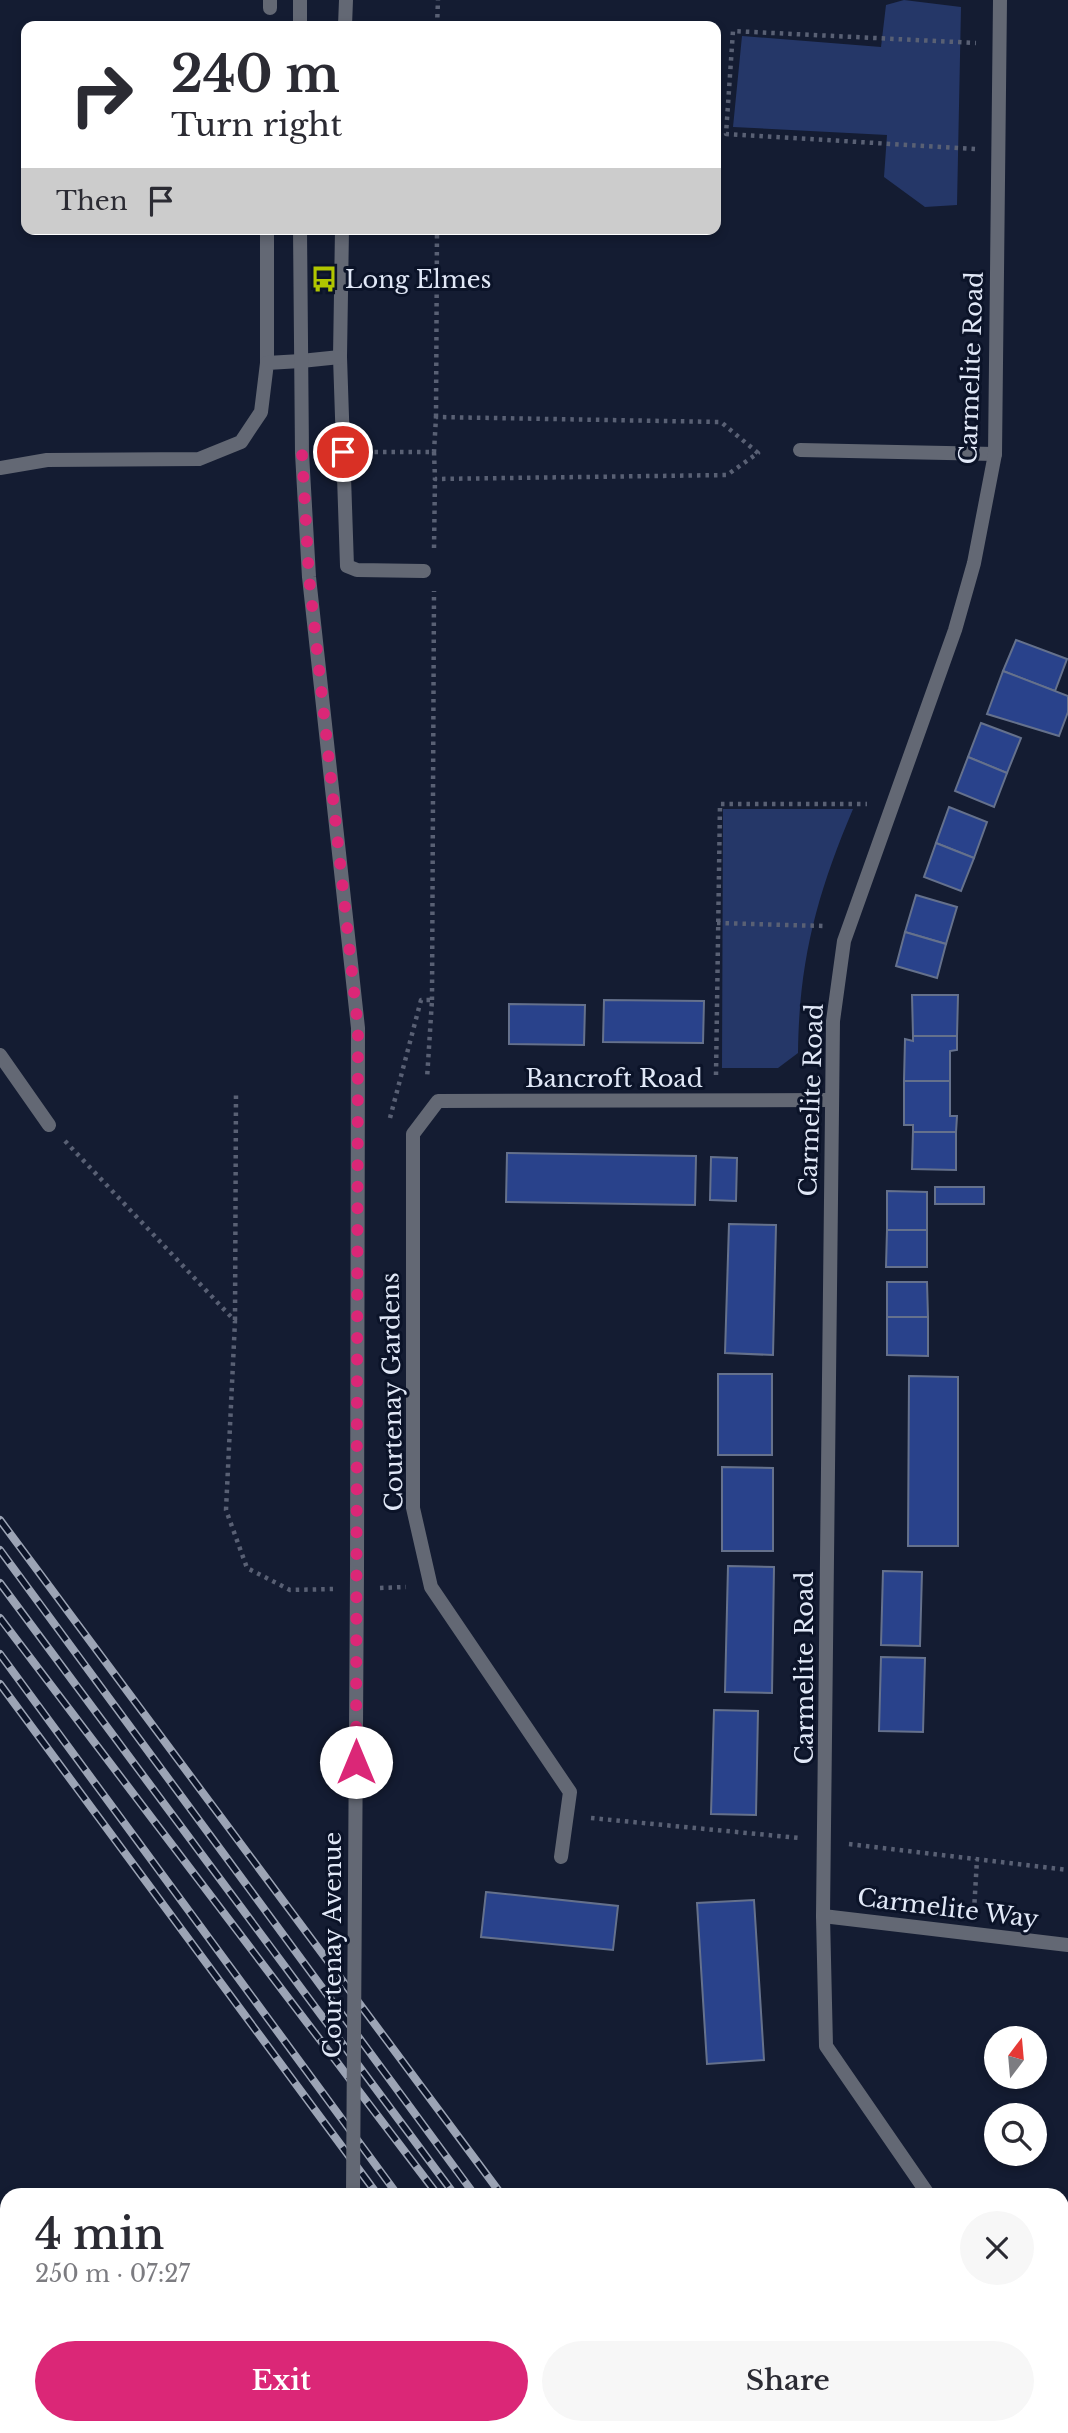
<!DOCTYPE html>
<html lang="en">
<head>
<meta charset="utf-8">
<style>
  :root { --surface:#fff; --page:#f7f7f7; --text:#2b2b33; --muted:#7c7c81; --accent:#db2777 }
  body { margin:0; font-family:"Libre Baskerville",serif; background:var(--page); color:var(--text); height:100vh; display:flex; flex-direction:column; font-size:26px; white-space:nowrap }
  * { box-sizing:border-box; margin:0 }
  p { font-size:23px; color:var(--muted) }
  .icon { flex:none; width:38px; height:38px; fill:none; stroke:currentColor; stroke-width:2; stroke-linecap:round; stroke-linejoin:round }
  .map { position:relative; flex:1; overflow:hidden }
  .sheet { position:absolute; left:0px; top:2188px; width:1069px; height:247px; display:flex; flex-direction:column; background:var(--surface); border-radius:21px 21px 0 0; box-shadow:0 4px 10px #0003 }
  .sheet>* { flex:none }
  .guide { position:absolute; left:21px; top:21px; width:700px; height:214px; border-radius:14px; box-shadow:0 4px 10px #0003; background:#fff; color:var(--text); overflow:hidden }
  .needle { width:46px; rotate:16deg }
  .tools { position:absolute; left:984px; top:2026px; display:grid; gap:14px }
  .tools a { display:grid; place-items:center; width:63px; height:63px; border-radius:50%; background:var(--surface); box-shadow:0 4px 10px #0003; font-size:35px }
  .pin { position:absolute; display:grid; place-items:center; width:60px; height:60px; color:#fff; margin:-30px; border:4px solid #fff; border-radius:50%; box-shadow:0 2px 7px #0007 }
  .me { position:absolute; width:77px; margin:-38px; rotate:0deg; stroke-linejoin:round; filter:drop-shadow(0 0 5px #0008) }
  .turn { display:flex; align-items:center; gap:24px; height:147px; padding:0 35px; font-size:32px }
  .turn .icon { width:91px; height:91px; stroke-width:2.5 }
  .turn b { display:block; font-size:49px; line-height:60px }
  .then { display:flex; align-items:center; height:66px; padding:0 35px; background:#0003; gap:14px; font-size:26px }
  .round { display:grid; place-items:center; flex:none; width:74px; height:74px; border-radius:37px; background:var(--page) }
  .overview { display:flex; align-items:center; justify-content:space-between; height:119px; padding:0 35px }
  h1 { font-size:42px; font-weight:600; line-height:52px }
  .action { display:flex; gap:14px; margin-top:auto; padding:14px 35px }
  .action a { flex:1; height:80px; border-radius:42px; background:var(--accent); color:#fff; font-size:28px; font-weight:600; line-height:80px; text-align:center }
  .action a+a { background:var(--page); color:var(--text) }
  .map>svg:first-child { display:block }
  .green { fill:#253768 }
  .building { fill:#29428b; stroke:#65718c; stroke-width:2 }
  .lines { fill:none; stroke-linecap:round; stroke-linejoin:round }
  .path { stroke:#596074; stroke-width:4.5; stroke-dasharray:3.5 5; stroke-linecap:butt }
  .service { stroke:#636874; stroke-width:14 }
  .minor { stroke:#636874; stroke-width:14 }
  .tertiary { stroke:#636874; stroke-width:14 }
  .rail-casing { stroke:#9ca4b5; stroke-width:8 }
  .rail { stroke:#0b1328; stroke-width:5; stroke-dasharray:16; stroke-linecap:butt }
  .tertiary-bridge { stroke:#636874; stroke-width:14 }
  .route { stroke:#db2777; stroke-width:12; stroke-dasharray:0 21.6 }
  .labels { text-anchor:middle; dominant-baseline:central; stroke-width:6; stroke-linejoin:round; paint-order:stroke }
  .poi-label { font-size:24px; fill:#e1e8f7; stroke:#0b1328; text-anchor:start }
  .street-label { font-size:24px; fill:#e1e8f7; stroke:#0b1328 }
</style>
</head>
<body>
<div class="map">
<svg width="1068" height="2433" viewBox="0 0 1068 2433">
  <rect width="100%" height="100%" fill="#141c32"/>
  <g class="green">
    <path d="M904,0L961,7L957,205L925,207L884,177L887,135L733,127L742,36L881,47L886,5Z"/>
    <path d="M723,809H853C817,894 799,960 798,1053L778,1068H722Z"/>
  </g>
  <g class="building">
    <path d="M1016,640L1067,659L1055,691L1003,671Z"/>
    <path d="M1003,671L1068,696V712L1059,736L987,714Z"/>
    <path d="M981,723L1021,738L1007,773L968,757Z"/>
    <path d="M968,757L1007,773L994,807L955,791Z"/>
    <path d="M949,807L987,822L974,858L936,843Z"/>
    <path d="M936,843L974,858L961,891L924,877Z"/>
    <path d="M916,895L957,907L946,944L905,932Z"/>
    <path d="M905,932L946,944L937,978L896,966Z"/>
    <path d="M912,995H958L957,1036H913Z"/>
    <path d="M604,1000L704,1001L703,1043L603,1042Z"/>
    <path d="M509,1004L585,1005L584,1045L509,1044Z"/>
    <path d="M913,1036H957V1050L950,1051V1081H904L905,1039L913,1041Z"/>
    <path d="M904,1081H950V1116H957L956,1132H913V1125H904Z"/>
    <path d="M913,1132H956V1170L912,1169Z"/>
    <path d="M507,1153L696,1156L695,1205L506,1202Z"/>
    <path d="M711,1157L737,1158L736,1201L710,1200Z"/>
    <rect x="935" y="1187" width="49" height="17"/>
    <path d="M887,1191L927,1192V1230H887Z"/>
    <path d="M729,1224L776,1225L773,1355L725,1353Z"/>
    <path d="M887,1230H927V1267H886Z"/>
    <path d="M887,1282H927L928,1317H887Z"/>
    <path d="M887,1317H928V1356L887,1355Z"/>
    <rect x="718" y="1374" width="54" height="81"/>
    <path d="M909,1376L958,1377V1546H908Z"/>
    <path d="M722,1467L773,1468V1551H722Z"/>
    <path d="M728,1566L774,1567L772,1693L725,1692Z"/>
    <path d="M883,1571L922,1572L920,1646L881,1645Z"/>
    <path d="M881,1657L925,1658L923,1732L879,1731Z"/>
    <path d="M714,1710L758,1711L756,1815L711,1814Z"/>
    <path d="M486,1892L618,1906L613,1950L481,1937Z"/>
    <path d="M754,1900L764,2060L707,2064L697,1903Z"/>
  </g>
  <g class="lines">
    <g class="path">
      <path d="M437,26L438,0"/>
      <path d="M975,149L726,134L733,31L976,43"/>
      <path d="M436,417L437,229"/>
      <path d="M366,452H434L435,479L727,475L758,453L721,422L436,417L434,452"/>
      <path d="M434,548L435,479"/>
      <path d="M717,923L824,926"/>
      <path d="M432,1000L434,591"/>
      <path d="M716,1075L720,804H867"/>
      <path d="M390,1118L421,1000H432L427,1079"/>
      <path d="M65,1141L235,1321L226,1510L247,1568L290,1590L333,1589"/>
      <path d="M235,1320L236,1091"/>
      <path d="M380,1588L406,1587"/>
      <path d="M591,1818L799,1838"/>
      <path d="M849,1844L1068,1870"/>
      <path d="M974,1911L977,1859"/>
      <path d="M699,2433L707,2427"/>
    </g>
    <g class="service">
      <path d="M270,0V8"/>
      <path d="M345,26L346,0"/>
      <path d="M342,229L340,357L347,566L357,570L424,571"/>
      <path d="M301,361L340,357"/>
      <path d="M800,450L995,454"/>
      <path d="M823,1916L1068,1945"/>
    </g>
    <g class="minor">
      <path d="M267,229V363"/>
      <path d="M0,468L47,460L199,459L241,442L261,412L267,363L301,361"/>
      <path d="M0,1055L49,1125"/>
      <path d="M561,1857L570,1792L431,1587L413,1508V1134L438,1101L831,1100"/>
      <path d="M928,2194L826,2046L823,1916L833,1021L844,941L955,630L974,563L995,454L1000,0"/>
      <path d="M0,2355L7,2364"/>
      <path d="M1062,2382L1068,2390"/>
      <path d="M56,2427L61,2433"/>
    </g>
    <g class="tertiary">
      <path d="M300,26V0"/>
      <path d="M300,229L302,453L309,577L358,1028L357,1573"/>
      <path d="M355,2427V2433"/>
    </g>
    <g class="rail-casing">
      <g id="rail">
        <path d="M0,1520L501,2194"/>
        <path d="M0,1550L474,2194"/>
        <path d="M0,1583L454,2194"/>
        <path d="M0,1618L437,2194"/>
        <path d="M0,1654L397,2194"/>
        <path d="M0,1684L377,2194"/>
        <path d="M549,2427L554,2433"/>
        <path d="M568,2427L572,2433"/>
        <path d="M609,2427L613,2433"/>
        <path d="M627,2427L631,2433"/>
        <path d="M649,2427L653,2433"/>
        <path d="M675,2427L679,2433"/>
      </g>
    </g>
    <use href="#rail" class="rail"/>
    <path class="tertiary-bridge" d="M353,2194L357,1573"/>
  </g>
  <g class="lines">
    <path class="route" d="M343,452L302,453L309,577L358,1028L356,1762"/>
  </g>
  <defs>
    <g id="bus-bare" transform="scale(2.1)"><path d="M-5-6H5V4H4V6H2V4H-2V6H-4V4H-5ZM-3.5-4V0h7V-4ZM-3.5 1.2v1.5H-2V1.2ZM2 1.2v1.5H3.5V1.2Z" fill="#b1c500" stroke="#0b1328" stroke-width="2.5" paint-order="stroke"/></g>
  </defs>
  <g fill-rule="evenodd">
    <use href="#bus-bare" x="324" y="279"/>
  </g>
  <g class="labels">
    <g class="poi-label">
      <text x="345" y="279">Long Elmes</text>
    </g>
    <g class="street-label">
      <text transform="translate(971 368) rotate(-88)">Carmelite Road</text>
      <text x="614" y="1078">Bancroft Road</text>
      <text transform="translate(811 1100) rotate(-88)">Carmelite Road</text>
      <text transform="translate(392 1392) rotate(-91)">Courtenay Gardens</text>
      <text transform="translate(804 1668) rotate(-90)">Carmelite Road</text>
      <text transform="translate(948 1908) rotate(7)">Carmelite Way</text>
      <text transform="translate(332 1945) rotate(-90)">Courtenay Avenue</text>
    </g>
  </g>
</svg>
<div class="tools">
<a><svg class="needle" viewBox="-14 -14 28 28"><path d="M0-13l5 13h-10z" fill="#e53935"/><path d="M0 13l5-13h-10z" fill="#7c7c81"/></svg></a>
<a><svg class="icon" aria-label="search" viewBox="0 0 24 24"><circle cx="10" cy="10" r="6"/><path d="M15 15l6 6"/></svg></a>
</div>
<div class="pin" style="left:343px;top:452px;background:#d93025"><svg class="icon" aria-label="arrive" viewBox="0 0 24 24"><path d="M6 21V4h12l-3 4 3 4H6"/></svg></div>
<svg class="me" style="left:356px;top:1762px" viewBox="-20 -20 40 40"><circle r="19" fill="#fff"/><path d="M0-13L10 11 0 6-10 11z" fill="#db2777"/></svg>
<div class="guide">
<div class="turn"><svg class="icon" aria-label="right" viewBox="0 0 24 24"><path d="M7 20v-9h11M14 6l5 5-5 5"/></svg><div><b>240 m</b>Turn right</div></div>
<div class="then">Then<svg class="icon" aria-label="arrive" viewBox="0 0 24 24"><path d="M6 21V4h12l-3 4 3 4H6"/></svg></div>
</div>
<section class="sheet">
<div class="overview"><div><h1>4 min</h1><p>250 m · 07:27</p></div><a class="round"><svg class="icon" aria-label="close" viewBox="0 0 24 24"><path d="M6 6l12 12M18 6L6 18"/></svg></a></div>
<div class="action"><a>Exit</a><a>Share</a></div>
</section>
</div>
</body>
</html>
